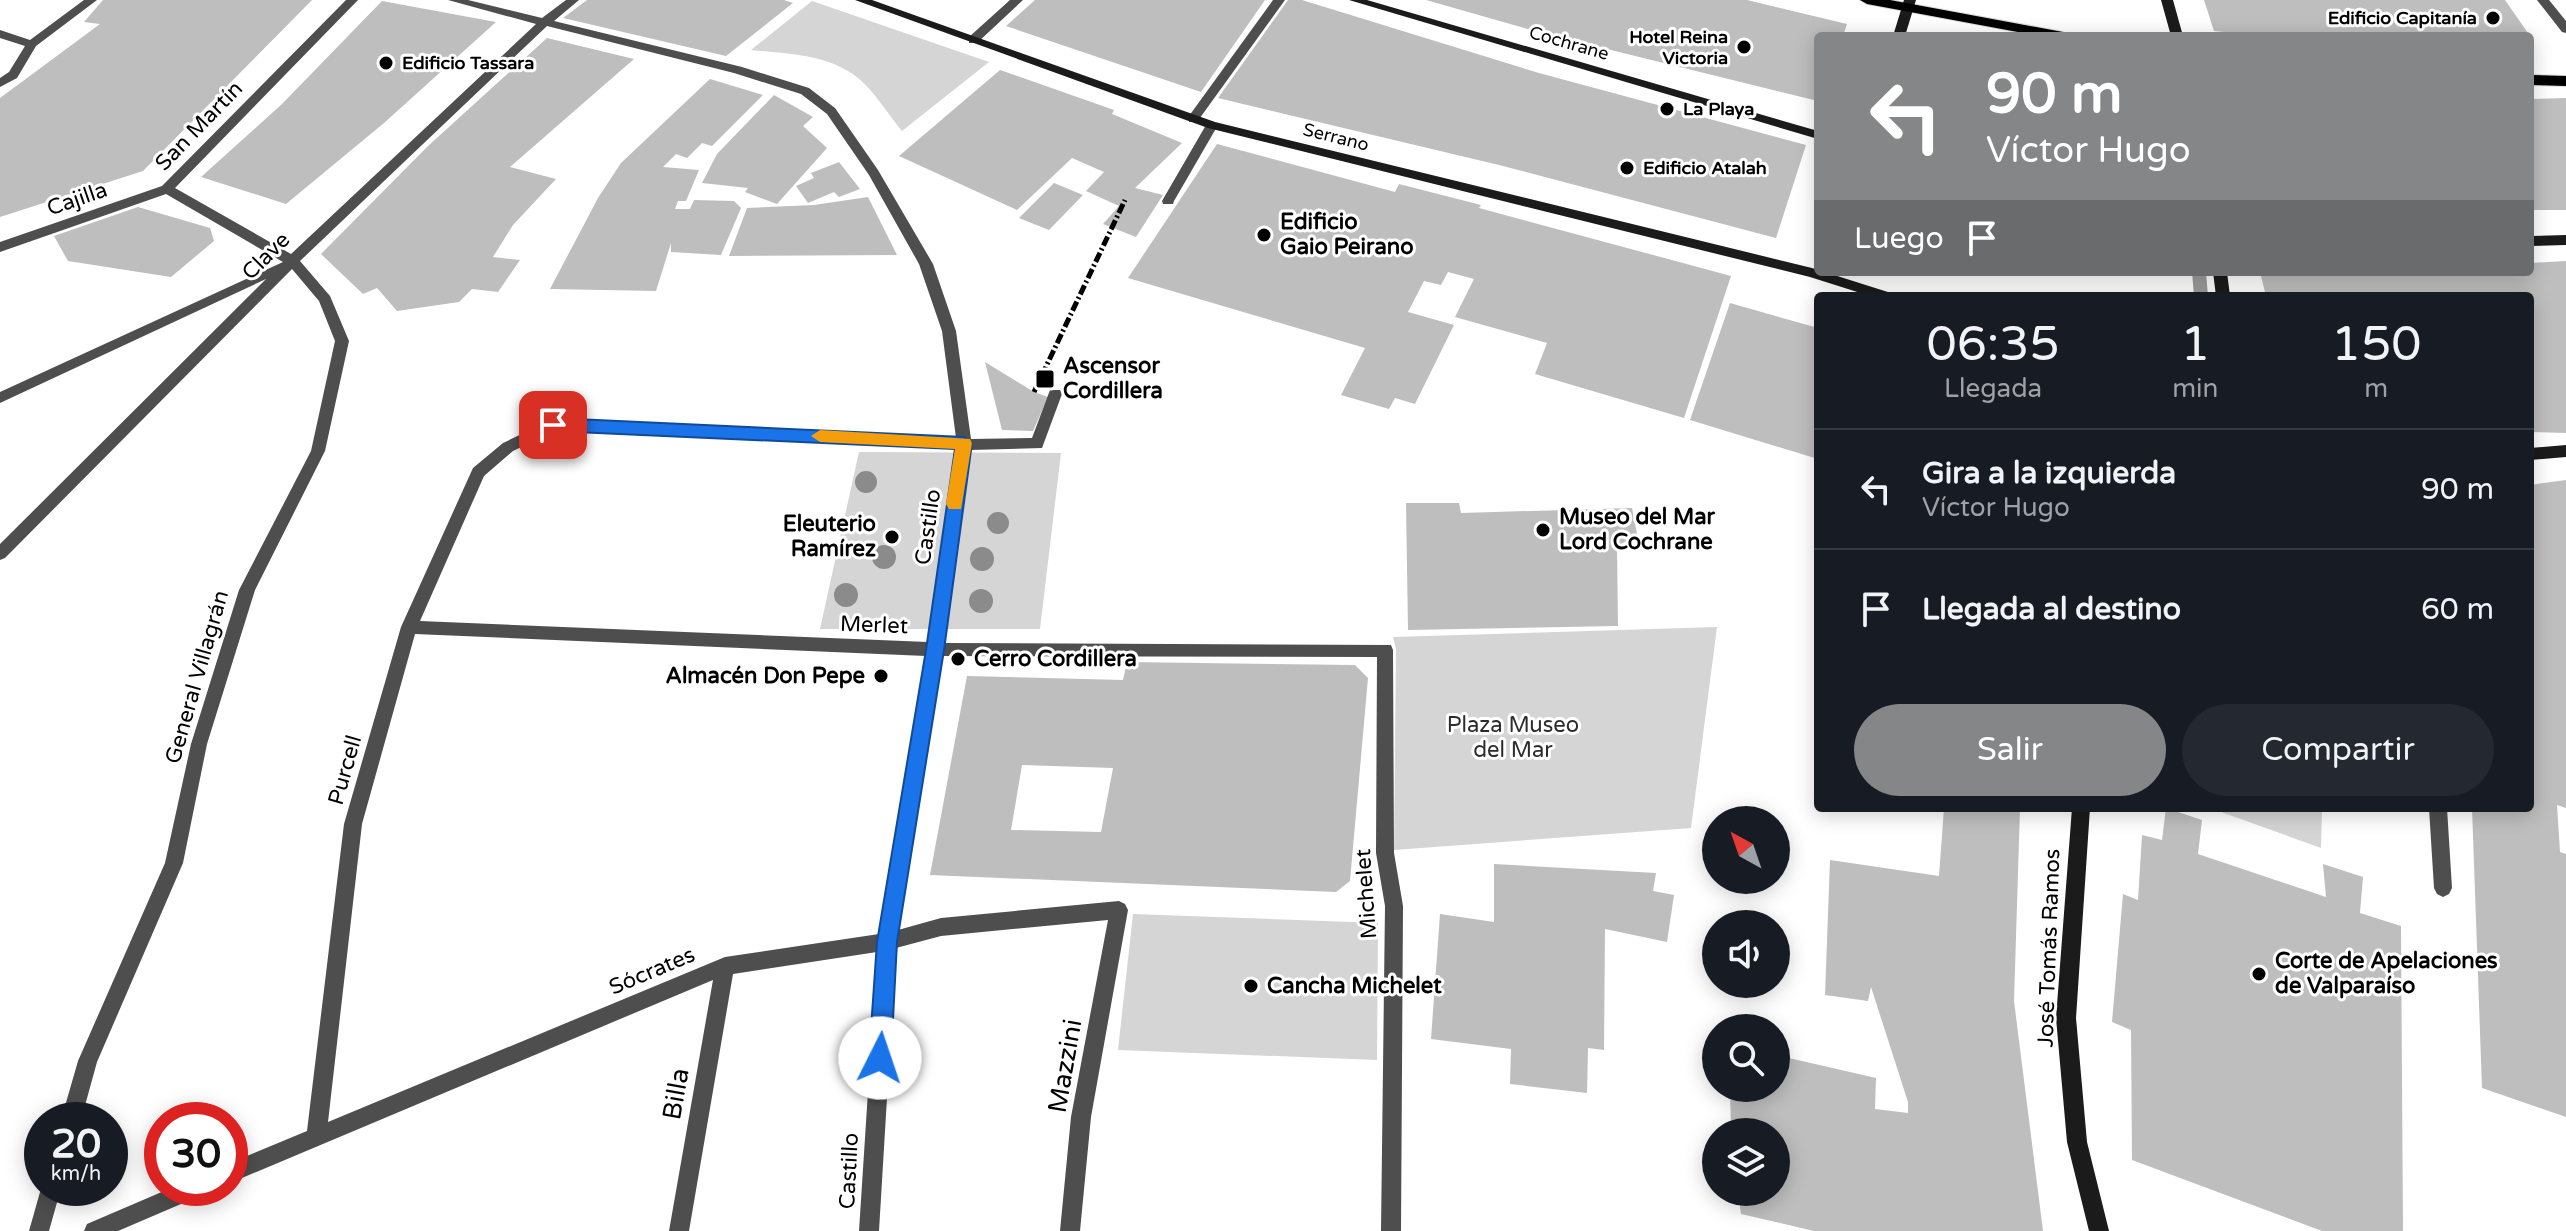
<!DOCTYPE html>
<html lang="es">
<head>
<meta charset="utf-8">
<style>
  :root { --surface:#171b24; --page:#242831; --text:#f1f3f6; --muted:#9ea1a6; --line:#363941; --accent:#858687 }
  body { margin:0; font-family:"Varela Round",sans-serif; background:var(--page); color:var(--text); height:100vh; display:flex; flex-direction:column; font-size:30px; white-space:nowrap }
  * { box-sizing:border-box; margin:0 }
  p { font-size:26px; color:var(--muted) }
  .icon { flex:none; width:44px; height:44px; fill:none; stroke:currentColor; stroke-width:2; stroke-linecap:round; stroke-linejoin:round }
  .map { position:relative; flex:1; overflow:hidden }
  .panel { position:absolute; left:1814px; top:292px; width:720px; height:520px; display:flex; flex-direction:column; background:var(--surface); border-radius:8px; box-shadow:0 4px 20px #0003 }
  .panel>* { flex:none }
  .banner { position:absolute; left:1814px; top:32px; width:720px; height:244px; border-radius:8px; box-shadow:0 4px 20px #0003; background:#858687; color:#fff; overflow:hidden }
  .needle { width:52px; rotate:320deg }
  .tools { position:absolute; left:1702px; top:806px; display:grid; gap:16px }
  .tools a { display:grid; place-items:center; width:88px; height:88px; border-radius:50%; background:var(--surface); box-shadow:0 4px 20px #0003; font-size:40px }
  .speed { position:absolute; left:24px; top:1102px; display:flex; gap:16px; font-size:40px; font-weight:700; text-align:center }
  .speed>* { display:grid; place-content:center; width:104px; height:104px; border-radius:50%; background:var(--surface); box-shadow:0 4px 20px #0003; line-height:1 }
  .speed small { font-size:20px; font-weight:400 }
  .speed .limit { border:12px solid #d22; background:#fff; color:#111 }
  .pin { position:absolute; display:grid; place-items:center; width:68px; height:68px; color:#fff; margin:-34px; border-radius:16px; box-shadow:0 4px 12px #0006 }
  .me { position:absolute; width:88px; margin:-44px; rotate:4deg; stroke-linejoin:round; filter:drop-shadow(0 0 6px #0008) }
  .turn { display:flex; align-items:center; gap:28px; height:168px; padding:0 40px; font-size:36px }
  .turn .icon { width:104px; height:104px; stroke-width:2.5 }
  .turn b { display:block; font-size:56px; line-height:68px }
  .then { display:flex; align-items:center; height:76px; padding:0 40px; background:#0003; gap:16px; font-size:30px }
  .eta { display:flex; justify-content:space-evenly; align-items:center; height:136px; text-align:center }
  .eta b { font-size:48px; font-weight:600; line-height:56px }
  .button { display:flex; gap:16px; margin-top:auto; padding:16px 40px }
  .button a { flex:1; height:92px; border-radius:48px; background:var(--accent); color:#fff; font-size:32px; font-weight:600; line-height:92px; text-align:center }
  .button a+a { background:var(--page); color:var(--text) }
  ul { padding:0; list-style:none }
  li { display:flex; align-items:center; gap:24px; height:120px; padding:0 40px; border-top:2px solid var(--line) }
  li div { flex:1 }
  li b { display:block; font-size:30px }
  li em { font-style:normal }
  .map>svg:first-child { display:block }
  .green { fill:#d5d5d5 }
  .lines { fill:none; stroke-linecap:round; stroke-linejoin:round }
  .stream { fill:#9c9c9c; fill-rule:evenodd }
  .building { fill:#bebebe; fill-rule:evenodd }
  .primary-casing { stroke:#dbdbdb; stroke-width:2 }
  .street { fill:#4e4e4e; fill-rule:evenodd }
  .secondary { fill:#1b1b1b; fill-rule:evenodd }
  .primary { fill:#000; fill-rule:evenodd }
  .rail { stroke:#000; stroke-width:5; stroke-dasharray:10 3 2 3; stroke-linecap:butt }
  .tree { fill:#8b8b8b }
  .route { fill:#1a73e8; stroke:#114b97; stroke-width:2 }
  .slow { fill:#f59e0b }
  .poi-dot { fill:#000; stroke:#fff; stroke-width:3 }
  .labels { text-anchor:middle; dominant-baseline:central; stroke-width:6; stroke-linejoin:round; paint-order:stroke }
  .far-poi-label { font-size:18px; font-weight:bold; fill:#000; stroke:#fff; text-anchor:start }
  .far-street-label { font-size:18px; fill:#000; stroke:#fff }
  .street-label { font-size:22px; fill:#000; stroke:#fff }
  .poi-label { font-size:22px; font-weight:bold; fill:#000; stroke:#fff; text-anchor:start }
  .park-label { font-size:22px; fill:#2c2c2c; stroke:#fff }
  .near-street-label { font-size:26px; fill:#000; stroke:#fff }
</style>
</head>
<body>
<div class="map">
<svg width="2566" height="1231" viewBox="0 0 2566 1231">
  <rect width="100%" height="100%" fill="#fff"/>
  <g class="green">
    <path d="M812,1L989,62L902,131C888,114 875,92 858,78C828,54 788,54 751,50Z"/>
    <path d="M859,452L1061,453L1040,629H820Z"/>
    <path d="M1717,627L1691,828L1394,850L1396,649L1393,637Z"/>
    <path d="M2210,808H2322L2321,848Z"/>
    <path d="M1133,914L1378,923L1377,1060L1118,1050Z"/>
  </g>
  <g class="lines">
    <path class="stream" d="M2192,272H2206L2208,296H2194Z"/>
  </g>
  <g class="building">
    <path d="M103,0H312L143,171L0,217V98L100,24L84,22Z"/>
    <path d="M587,0H784L793,3L726,56L563,18Z"/>
    <path d="M1035,0H1265L1201,92L1006,26Z"/>
    <path d="M1288,0H1302L1539,73L1806,145L1776,238L1499,165L1218,98Z"/>
    <path d="M1426,0H1747L1847,24L1843,36H1818V101L1538,32Z"/>
    <path d="M2204,0H2505L2530,36H2262L2214,31Z"/>
    <path d="M382,1L496,22L384,123L286,204L201,177L282,104Z"/>
    <path d="M547,38L634,59L510,167L556,179L513,225L493,257L520,260L498,292L472,289L459,302L397,311L377,288L363,294L321,254L428,146Z"/>
    <path d="M1000,70L1114,110L1112,114L1182,143L1135,188L1163,195L1136,237L1103,224L1119,206L1086,191L1104,172L1072,158L1017,210L899,156Z"/>
    <path d="M710,79L763,95L712,146L702,143L687,158L676,154L663,167L699,170L686,201H678L675,209H690L694,200L734,201L741,208L721,255L671,252V243L656,291L550,289L598,198L621,163Z"/>
    <path d="M774,95L813,117L803,126L827,148L777,204L745,192L748,188L702,183L717,154Z"/>
    <path d="M2566,98V210H2530V99Z"/>
    <path d="M1217,144L1395,192L1399,184L1481,205L1479,208L1731,276L1684,418L1535,374L1547,343L1455,317L1474,279L1448,272L1441,285L1424,281L1408,312L1454,325L1415,404L1395,398L1389,409L1341,395L1365,348L1128,278Z"/>
    <path d="M839,162L860,189L839,197L834,192L808,203L796,186L814,178L811,173Z"/>
    <path d="M1054,183L1083,195L1049,230L1019,218Z"/>
    <path d="M868,197L897,255L729,256L747,208L814,205Z"/>
    <path d="M138,207L210,228L214,241L171,277L68,261L54,236Z"/>
    <path d="M2566,261V433L2530,432V296H2266L2260,272H2530V263Z"/>
    <path d="M1730,303L1818,328V459L1690,420Z"/>
    <path d="M985,362L1034,392L1048,397L1033,431L1002,430Z"/>
    <path d="M2566,480V808L2557,805L2560,852L2566,854V1117L2482,1088L2472,808H2530V485Z"/>
    <path d="M1406,503H1459L1461,513L1632,508L1637,534L1617,547L1618,626L1408,630Z"/>
    <path d="M1127,662L1355,665L1368,678L1350,881L1336,892L930,875L967,676L1123,680ZM1022,765L1113,768L1101,832L1011,830Z"/>
    <path d="M1944,808H2020L2014,1001L2043,1231H1814L1741,1214L1738,1192H1776V1132H1731L1730,1088H1776V1055L1876,1078L1875,1109L1908,1113V1102L1871,987L1868,1001L1825,995L1830,860L1939,876Z"/>
    <path d="M2166,808L2202,820L2198,854L2326,897L2323,864L2363,877L2360,913L2401,926L2403,1231H2322L2132,1160L2131,1030L2112,1022L2123,894L2138,900L2142,835L2162,840Z"/>
    <path d="M1494,864L1656,873L1653,891L1674,895L1667,942L1605,929L1604,1050L1588,1048L1587,1093L1510,1084L1511,1049L1431,1039L1440,914L1494,922Z"/>
  </g>
  <g class="lines">
    <g class="primary-casing">
      <g id="primary">
        <path d="M1860,0H1890L2063,32L2070,36H2039L1867,4Z"/>
        <path d="M2530,75L2566,76V86L2530,85Z"/>
      </g>
    </g>
    <g class="street">
      <path d="M84,0H97L36,46L17,78L0,87V78L9,72L25,46L0,38V30L30,40Z"/>
      <path d="M346,0H358L175,188L291,254L536,24L448,0H468L542,18L566,0H579L554,21L742,67L809,88L835,108L878,170L933,264L956,331L971,439L1032,438L1050,390H1060L1062,394L1042,448L970,450L944,643L1391,645L1393,650L1394,853L1403,906L1401,1231H1381L1385,906L1376,853L1377,657L942,656L898,930L941,918L1119,901L1125,904L1128,910L1091,1117L1080,1231H1060L1071,1117L1108,920L941,936L896,948L879,1231H859L877,952L733,974L689,1231H669L713,980L230,1183V1163L307,1131L344,824L401,627L473,468L503,443L553,419L956,438L942,331L919,264L869,175L827,114L801,94L734,73L547,26L300,261L330,296L349,341L325,451L255,590L207,744L183,863L97,1062L81,1120H61L78,1061L165,863L191,744L239,590L311,451L335,341L319,301L292,269L5,558L0,560V544L266,279L0,403V392L283,262L166,194L0,252V242L162,186ZM555,431L956,449L928,642L420,621L484,476L513,451ZM415,634L926,656L879,934L725,957L328,1122L362,824Z"/>
      <path d="M1010,0H1023L977,43H969V37Z"/>
      <path d="M1273,0H1285L1197,122H1189V116Z"/>
      <path d="M2537,0H2549L2566,21V33L2562,32Z"/>
      <path d="M1212,121L1218,125L1174,201L1173,204H1163L1162,201L1206,125Z"/>
      <path d="M2429,808H2447L2452,888L2449,894L2443,897L2437,894L2434,888Z"/>
      <path d="M42,1185V1188H61L49,1231H29Z"/>
      <path d="M171,1188H205L202,1195L118,1231H84L87,1224Z"/>
    </g>
    <g class="secondary">
      <path d="M855,0H872L1215,122L1812,268L1891,293L1893,296H1870L1810,277L1208,128Z"/>
      <path d="M1349,0H1367L1818,131V139Z"/>
      <path d="M1904,0H1916L1905,36H1893Z"/>
      <path d="M2161,0H2173L2183,36H2171Z"/>
      <path d="M2566,235V245L2530,246V236Z"/>
      <path d="M2213,272H2227L2230,296H2216Z"/>
      <path d="M2566,445V457L2530,460V448Z"/>
      <path d="M2072,808H2090L2076,1018L2087,1142L2109,1231H2089L2067,1142L2056,1018Z"/>
    </g>
    <use href="#primary" class="primary"/>
    <path class="rail" d="M1034,392L1125,200"/>
  </g>
  <g class="tree">
    <circle cx="866" cy="482" r="11"/>
    <circle cx="998" cy="523" r="11"/>
    <circle cx="884" cy="557" r="12"/>
    <circle cx="982" cy="559" r="12"/>
    <circle cx="846" cy="595" r="12"/>
    <circle cx="981" cy="601" r="12"/>
  </g>
  <path class="route" d="M553,418L964,437L972,443L944,650L897,942L891,1058L888,1065L880,1069L872,1065L869,1058L877,942L926,650L955,449L553,431L545,425Z"/>
  <path class="slow" d="M820,430L970,439L972,443L961,509H949L946,504L955,449L820,442L811,436Z"/>
  <g class="poi-dot">
    <circle cx="2493" cy="18" r="8"/>
    <circle cx="1744" cy="47" r="8"/>
    <circle cx="386" cy="63" r="8"/>
    <circle cx="1667" cy="109" r="8"/>
    <circle cx="1627" cy="168" r="8"/>
    <circle cx="1264" cy="235" r="8"/>
    <rect x="1035" y="369" width="20" height="20" rx="4"/>
    <circle cx="1543" cy="530" r="8"/>
    <circle cx="892" cy="537" r="8"/>
    <circle cx="958" cy="659" r="8"/>
    <circle cx="881" cy="676" r="8"/>
    <circle cx="2259" cy="974" r="8"/>
    <circle cx="1251" cy="986" r="8"/>
  </g>
  <g class="labels">
    <g class="far-poi-label">
      <text x="2477" y="18" text-anchor="end">Edificio Capitanía</text>
      <text x="1728" y="37" text-anchor="end">Hotel Reina<tspan x="1728" dy="21">Victoria</tspan></text>
      <text x="402" y="63">Edificio Tassara</text>
      <text x="1683" y="109">La Playa</text>
      <text x="1643" y="168">Edificio Atalah</text>
    </g>
    <g class="far-street-label">
      <text transform="translate(1569 43) rotate(16)">Cochrane</text>
      <text transform="translate(1336 137) rotate(14)">Serrano</text>
    </g>
    <g class="street-label">
      <text transform="translate(199 126) rotate(-46)">San Martín</text>
      <text transform="translate(77 199) rotate(-19)">Cajilla</text>
      <text transform="translate(266 256) rotate(-45)">Clave</text>
      <text transform="translate(928 527) rotate(-82)">Castillo</text>
      <text transform="translate(874 625) rotate(2)">Merlet</text>
      <text transform="translate(197 677) rotate(-74)">General Villagrán</text>
      <text transform="translate(345 770) rotate(-74)">Purcell</text>
      <text transform="translate(1366 894) rotate(-94)">Michelet</text>
      <text transform="translate(2049 948) rotate(-88)">José Tomás Ramos</text>
      <text transform="translate(652 971) rotate(-23)">Sócrates</text>
      <text transform="translate(849 1171) rotate(-87)">Castillo</text>
    </g>
    <g class="poi-label">
      <text x="1280" y="222">Edificio<tspan x="1280" dy="25">Gaio Peirano</tspan></text>
      <text x="1063" y="366">Ascensor<tspan x="1063" dy="25">Cordillera</tspan></text>
      <text x="1559" y="517">Museo del Mar<tspan x="1559" dy="25">Lord Cochrane</tspan></text>
      <text x="876" y="524" text-anchor="end">Eleuterio<tspan x="876" dy="25">Ramírez</tspan></text>
      <text x="974" y="659">Cerro Cordillera</text>
      <text x="865" y="676" text-anchor="end">Almacén Don Pepe</text>
      <text x="2275" y="961">Corte de Apelaciones<tspan x="2275" dy="25">de Valparaíso</tspan></text>
      <text x="1267" y="986">Cancha Michelet</text>
    </g>
    <g class="park-label">
      <text x="1513" y="725">Plaza Museo<tspan x="1513" dy="25">del Mar</tspan></text>
    </g>
    <g class="near-street-label">
      <text transform="translate(1065 1066) rotate(-80)">Mazzini</text>
      <text transform="translate(676 1094) rotate(-80)">Billa</text>
    </g>
  </g>
</svg>
<div class="tools">
<a><svg class="needle" viewBox="-14 -14 28 28"><path d="M0-13l5 13h-10z" fill="#e53935"/><path d="M0 13l5-13h-10z" fill="#9ea1a6"/></svg></a>
<a><svg class="icon" aria-label="sound" viewBox="0 0 24 24"><path d="M4 9h4l5-4v14l-5-4H4zM17 9q2 3 0 6"/></svg></a>
<a><svg class="icon" aria-label="search" viewBox="0 0 24 24"><circle cx="10" cy="10" r="6"/><path d="M15 15l6 6"/></svg></a>
<a><svg class="icon" aria-label="layers" viewBox="0 0 24 24"><path d="M12 4l9 5-9 5-9-5zM3 14l9 5 9-5"/></svg></a>
</div>
<div class="speed"><div>20<small>km/h</small></div><div class="limit">30</div></div>
<div class="pin" style="left:553px;top:425px;background:#d93025"><svg class="icon" aria-label="arrive" viewBox="0 0 24 24"><path d="M6 21V4h12l-3 4 3 4H6"/></svg></div>
<svg class="me" style="left:880px;top:1058px" viewBox="-20 -20 40 40"><circle r="19" fill="#fff"/><path d="M0-13L10 11 0 6-10 11z" fill="#1a73e8"/></svg>
<div class="banner">
<div class="turn"><svg class="icon" aria-label="left" viewBox="0 0 24 24"><path d="M17 20v-9H6M10 6l-5 5 5 5"/></svg><div><b>90 m</b>Víctor Hugo</div></div>
<div class="then">Luego<svg class="icon" aria-label="arrive" viewBox="0 0 24 24"><path d="M6 21V4h12l-3 4 3 4H6"/></svg></div>
</div>
<section class="panel">
<div class="eta">
<div><b>06:35</b><p>Llegada</p></div>
<div><b>1</b><p>min</p></div>
<div><b>150</b><p>m</p></div>
</div>
<ul>
<li><svg class="icon" aria-label="left" viewBox="0 0 24 24"><path d="M17 20v-9H6M10 6l-5 5 5 5"/></svg><div><b>Gira a la izquierda</b><p>Víctor Hugo</p></div><em>90 m</em></li>
<li><svg class="icon" aria-label="arrive" viewBox="0 0 24 24"><path d="M6 21V4h12l-3 4 3 4H6"/></svg><div><b>Llegada al destino</b></div><em>60 m</em></li>
</ul>
<div class="button"><a>Salir</a><a>Compartir</a></div>
</section>
</div>
</body>
</html>
